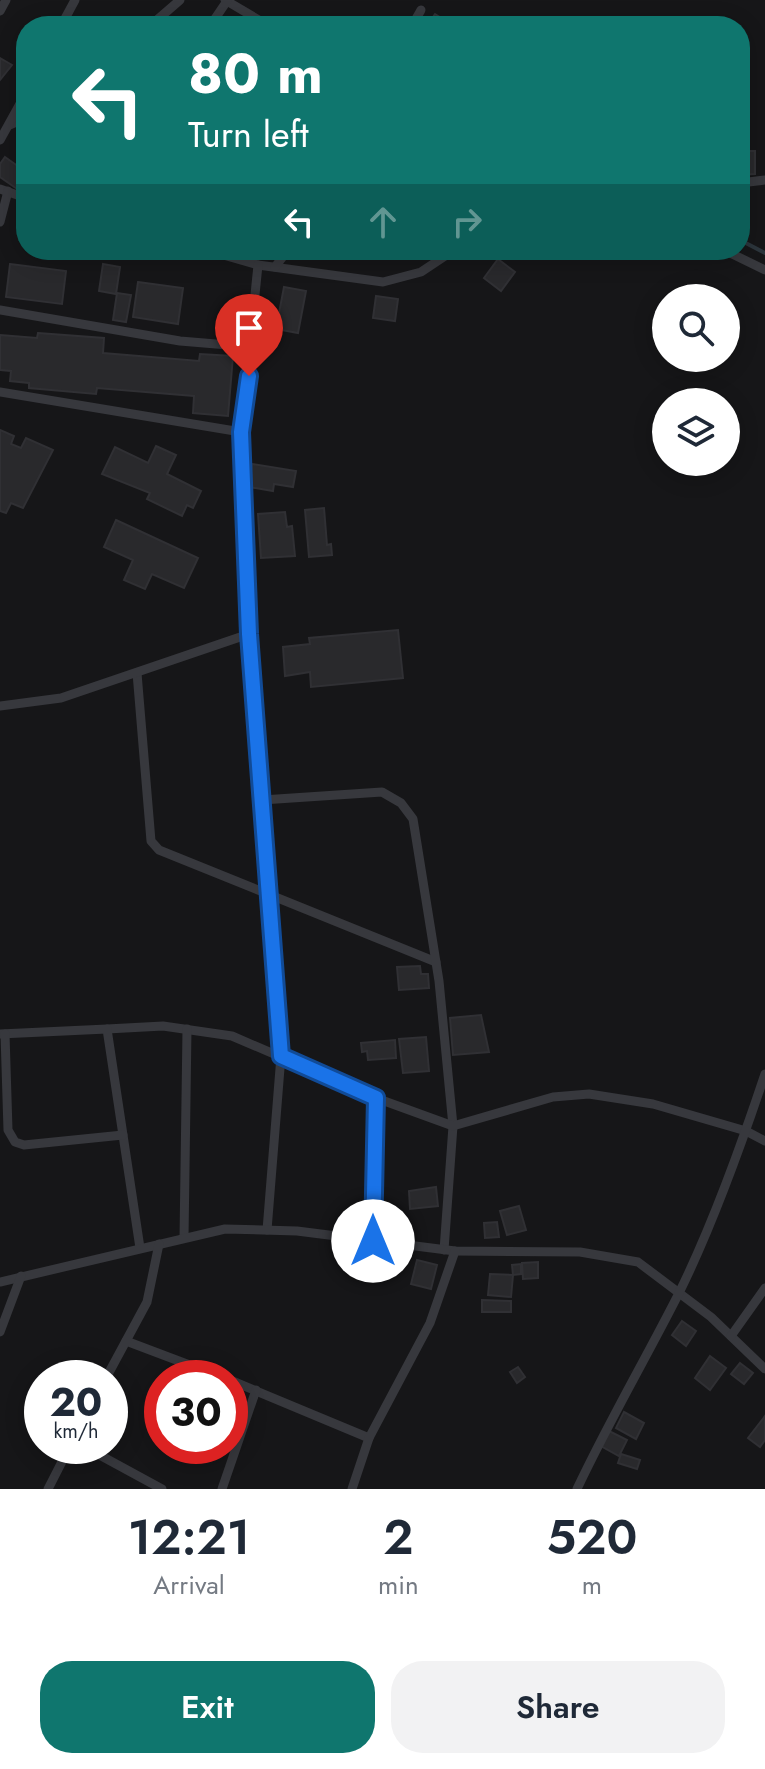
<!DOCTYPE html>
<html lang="en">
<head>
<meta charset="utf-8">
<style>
  :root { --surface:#fff; --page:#f2f2f3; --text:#1f2937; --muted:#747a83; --accent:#0f766e }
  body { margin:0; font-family:Jost,sans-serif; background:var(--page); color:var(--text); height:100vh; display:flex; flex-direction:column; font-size:30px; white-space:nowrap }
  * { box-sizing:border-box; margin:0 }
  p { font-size:26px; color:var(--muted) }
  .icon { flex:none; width:44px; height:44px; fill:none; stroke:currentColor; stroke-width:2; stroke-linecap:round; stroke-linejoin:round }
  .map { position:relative; height:1489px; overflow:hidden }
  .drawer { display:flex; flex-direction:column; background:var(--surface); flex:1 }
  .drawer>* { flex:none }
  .banner { position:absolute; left:16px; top:16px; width:734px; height:244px; border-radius:32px; box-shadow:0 4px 20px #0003; background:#0f766e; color:#fff; overflow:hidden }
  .fabs { position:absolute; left:652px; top:284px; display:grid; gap:16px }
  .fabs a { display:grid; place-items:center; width:88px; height:88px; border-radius:50%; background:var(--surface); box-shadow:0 4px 20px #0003; font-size:40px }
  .speed { position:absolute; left:24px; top:1360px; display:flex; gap:16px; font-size:40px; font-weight:700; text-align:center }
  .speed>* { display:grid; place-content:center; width:104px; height:104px; border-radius:50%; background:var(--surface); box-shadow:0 4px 20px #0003; line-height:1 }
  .speed small { font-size:20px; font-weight:400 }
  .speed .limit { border:12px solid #d22; background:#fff; color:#111 }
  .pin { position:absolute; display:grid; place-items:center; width:68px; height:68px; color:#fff; margin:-82px -34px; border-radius:50% 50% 50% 0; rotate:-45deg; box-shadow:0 0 8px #0007 }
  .pin .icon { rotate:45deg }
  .me { position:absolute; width:88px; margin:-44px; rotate:0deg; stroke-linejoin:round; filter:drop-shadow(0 0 6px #0008) }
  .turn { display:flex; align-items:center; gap:28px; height:168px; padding:0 40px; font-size:36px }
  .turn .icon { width:104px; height:104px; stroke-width:2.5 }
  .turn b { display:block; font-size:56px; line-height:68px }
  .lanes { display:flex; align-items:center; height:76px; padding:0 40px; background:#0003; justify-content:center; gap:40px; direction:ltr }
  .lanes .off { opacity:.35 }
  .eta { display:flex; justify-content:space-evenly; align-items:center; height:136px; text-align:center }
  .eta b { font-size:48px; font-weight:600; line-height:56px }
  .action { display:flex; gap:16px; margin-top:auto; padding:16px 40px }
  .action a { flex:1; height:92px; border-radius:32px; background:var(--accent); color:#fff; font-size:32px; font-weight:600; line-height:92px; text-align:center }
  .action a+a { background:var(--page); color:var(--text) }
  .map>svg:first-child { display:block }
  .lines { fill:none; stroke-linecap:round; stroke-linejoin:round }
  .stream { stroke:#2c353c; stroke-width:4 }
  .building { fill:#29292c; stroke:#303034; stroke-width:2 }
  .street { stroke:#37383d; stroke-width:9 }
  .route-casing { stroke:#114b97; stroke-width:20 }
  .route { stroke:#1a73e8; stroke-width:14 }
</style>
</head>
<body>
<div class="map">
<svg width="765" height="1489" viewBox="0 0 765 1489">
  <rect width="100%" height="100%" fill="#161618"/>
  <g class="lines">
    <path class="stream" d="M740,240L765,253"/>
  </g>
  <g class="building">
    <path d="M435,14L454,26H427Z"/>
    <path d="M0,58L12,65L0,80Z"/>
    <path d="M740,151H755V174L740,175Z"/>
    <path d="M5,157L26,172L23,193L0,177V164Z"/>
    <path d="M498,259L515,272L501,291L484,278Z"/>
    <path d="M10,264L66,271L62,304L6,297Z"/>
    <path d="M103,264L120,267L116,294L99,291Z"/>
    <path d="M138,282L183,288L178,324L133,317Z"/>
    <path d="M284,287L306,291L298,333L276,329Z"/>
    <path d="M117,293L131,295L126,322L113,320Z"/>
    <path d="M376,296L398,299L395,321L373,318Z"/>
    <path d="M38,333L104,338L103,353L199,361L200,354L233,356L228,416L193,413L194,396L97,388L96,394L29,388V383L10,381L11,371L0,370V335L37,338Z"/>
    <path d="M0,430L14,436L11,444L21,448L26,438L53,450L23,508L11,503L6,513L0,511Z"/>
    <path d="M156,446L176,455L167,474L201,491L193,508L187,505L182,516L147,499L150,493L102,474L115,447L148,463Z"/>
    <path d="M252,464L296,471L293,487L274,484L273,491L249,487Z"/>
    <path d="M324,508L327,545L331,544L332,555L309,557L305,510Z"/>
    <path d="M285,512L287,527L292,526L295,556L261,558L258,514Z"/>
    <path d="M116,520L198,558L184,588L152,574L145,589L124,580L133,560L104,547Z"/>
    <path d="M398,630L403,678L311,687L310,672L285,676L283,647L310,644L309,638Z"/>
    <path d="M420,966L421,974H428L429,988L399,990L397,967Z"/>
    <path d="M481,1015L489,1052L453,1055L450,1018Z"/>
    <path d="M426,1037L429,1071L403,1073L399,1039Z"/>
    <path d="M395,1040L396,1058L368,1060L367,1051L362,1052L361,1043Z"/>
    <path d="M436,1187L438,1206L410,1209L409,1191Z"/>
    <path d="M519,1206L526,1230L507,1235L500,1211Z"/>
    <path d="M497,1222L499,1237L485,1238L484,1223Z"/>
    <path d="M417,1260L437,1265L431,1289L411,1284Z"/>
    <path d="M538,1262V1278L523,1279L522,1263Z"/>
    <path d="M521,1264V1274L513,1275L512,1265Z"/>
    <path d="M490,1274L513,1275L511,1297L488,1295Z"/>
    <path d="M482,1300L511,1301V1312H482Z"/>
    <path d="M682,1321L696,1331L686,1346L672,1335Z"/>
    <path d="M710,1356L726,1368L710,1390L695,1378Z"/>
    <path d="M740,1363L753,1373L744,1384L731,1374Z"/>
    <path d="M518,1367L525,1377L517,1383L510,1372Z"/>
    <path d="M624,1412L644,1423L636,1439L616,1428Z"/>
    <path d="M765,1416V1440L760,1447L748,1438Z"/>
    <path d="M609,1431L627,1440L619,1456L601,1446Z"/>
    <path d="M621,1454L640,1460L637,1469L618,1463Z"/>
  </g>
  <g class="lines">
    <g class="street">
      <path d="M225,0L269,26"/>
      <path d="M0,11L6,0"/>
      <path d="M61,26L75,0"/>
      <path d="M150,26L180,0"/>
      <path d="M210,26L227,1"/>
      <path d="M412,26L421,10"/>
      <path d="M10,125L26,118"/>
      <path d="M0,140L26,93"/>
      <path d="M740,183L765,180"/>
      <path d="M0,189L26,198"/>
      <path d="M0,222L8,191"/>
      <path d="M206,250L258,265L383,282L421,272L454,250"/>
      <path d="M724,250L765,270"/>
      <path d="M258,265L241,432L249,634L280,1016L281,1056L267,1230"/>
      <path d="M275,267L288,250"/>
      <path d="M0,310L180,341L252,347"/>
      <path d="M0,392L241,432"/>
      <path d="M137,673L151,841L159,850L436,962"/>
      <path d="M0,706L61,698L249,634"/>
      <path d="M262,800L382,792L401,803L413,819L439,981L453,1126L444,1250"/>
      <path d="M107,1029L163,1026L232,1036L376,1098L453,1126L553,1097L589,1094L653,1104L746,1131L765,1141"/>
      <path d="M0,1034L107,1029L140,1248"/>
      <path d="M5,1034L8,1130L15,1142L24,1145L123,1135"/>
      <path d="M184,1238L187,1029"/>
      <path d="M373,1241L376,1098"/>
      <path d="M0,1282L225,1229L297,1231L455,1251L580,1252L638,1262L711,1317L765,1369"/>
      <path d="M0,1332L21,1276"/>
      <path d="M731,1336L765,1288"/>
      <path d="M126,1341L224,1378"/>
      <path d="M106,1378L147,1302L159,1244"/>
      <path d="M230,1380L369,1438"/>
      <path d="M83,1446L162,1489"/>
      <path d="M48,1489L70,1446"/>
      <path d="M222,1489L256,1390"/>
      <path d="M352,1489L369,1438L430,1323L455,1251"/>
      <path d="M577,1489C608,1423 645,1360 678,1295C712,1227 741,1146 765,1074"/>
    </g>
  </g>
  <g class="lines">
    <g class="route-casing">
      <path id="route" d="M249,376L241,432L249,634L281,1056L376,1098L373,1241"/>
    </g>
    <use href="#route" class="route"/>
  </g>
</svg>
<div class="fabs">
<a><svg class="icon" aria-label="search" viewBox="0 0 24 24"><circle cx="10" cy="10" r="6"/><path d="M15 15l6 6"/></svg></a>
<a><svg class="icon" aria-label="layers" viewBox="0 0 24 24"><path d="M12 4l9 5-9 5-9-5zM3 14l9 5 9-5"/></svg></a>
</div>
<div class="speed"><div>20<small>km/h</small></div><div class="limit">30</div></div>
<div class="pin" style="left:249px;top:376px;background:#d93025"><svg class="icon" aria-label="arrive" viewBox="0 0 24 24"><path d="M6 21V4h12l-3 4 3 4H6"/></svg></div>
<svg class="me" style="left:373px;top:1241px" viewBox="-20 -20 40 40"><circle r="19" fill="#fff"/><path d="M0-13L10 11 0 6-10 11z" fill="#1a73e8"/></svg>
<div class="banner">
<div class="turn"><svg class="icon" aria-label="left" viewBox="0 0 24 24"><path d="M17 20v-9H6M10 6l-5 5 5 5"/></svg><div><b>80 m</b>Turn left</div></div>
<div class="lanes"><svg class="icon" aria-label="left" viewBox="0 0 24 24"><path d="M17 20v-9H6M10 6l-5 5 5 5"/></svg><svg class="icon off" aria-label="ahead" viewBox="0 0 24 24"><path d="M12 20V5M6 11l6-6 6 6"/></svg><svg class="icon off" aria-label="right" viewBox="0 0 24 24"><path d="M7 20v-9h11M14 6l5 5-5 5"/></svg></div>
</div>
</div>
<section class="drawer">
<div class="eta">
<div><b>12:21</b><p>Arrival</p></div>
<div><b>2</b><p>min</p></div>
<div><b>520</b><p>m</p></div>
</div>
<div class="action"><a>Exit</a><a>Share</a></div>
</section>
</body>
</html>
